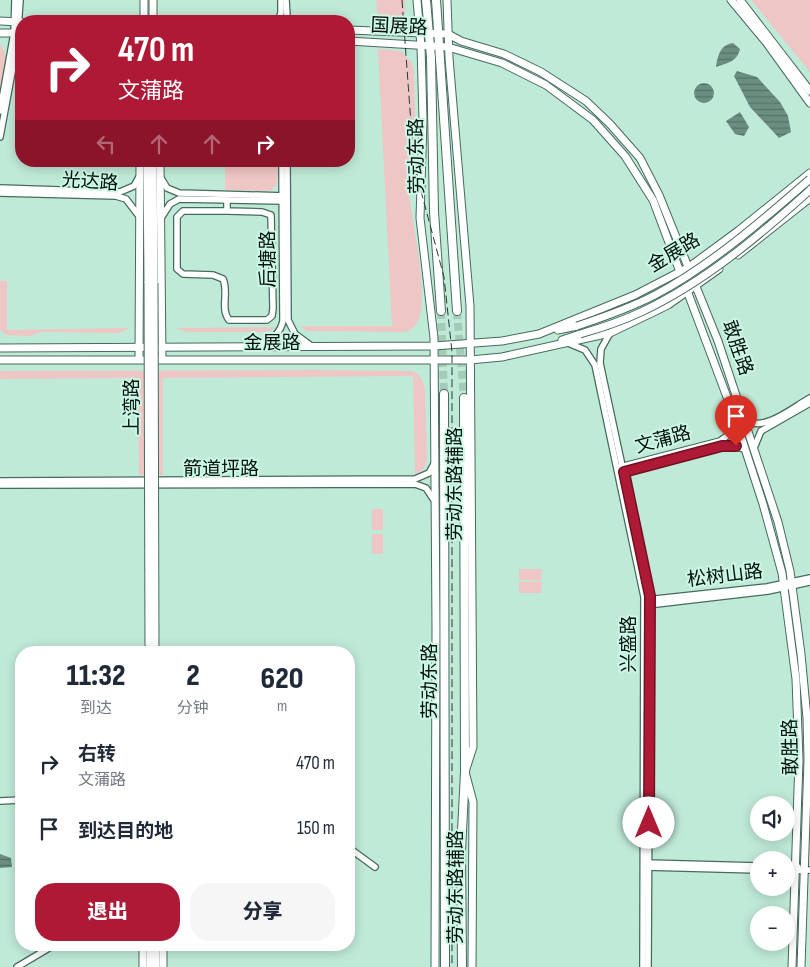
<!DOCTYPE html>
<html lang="zh">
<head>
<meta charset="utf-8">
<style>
  :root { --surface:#fff; --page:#f6f6f7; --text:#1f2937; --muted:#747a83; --accent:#ae1a35 }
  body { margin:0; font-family:"Sofia Sans Condensed","Noto Sans SC",sans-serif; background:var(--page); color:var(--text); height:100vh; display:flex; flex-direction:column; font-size:19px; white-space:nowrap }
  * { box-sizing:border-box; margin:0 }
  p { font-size:16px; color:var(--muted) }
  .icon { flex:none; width:28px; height:28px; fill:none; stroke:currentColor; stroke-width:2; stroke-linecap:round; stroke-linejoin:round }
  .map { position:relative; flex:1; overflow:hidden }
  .drawer { position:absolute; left:15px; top:646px; width:340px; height:305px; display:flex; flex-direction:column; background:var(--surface); border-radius:20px; box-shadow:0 2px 12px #0003 }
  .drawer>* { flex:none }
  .top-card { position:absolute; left:15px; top:15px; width:340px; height:152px; border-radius:20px; box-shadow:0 2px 12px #0003; background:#ae1a35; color:#fff; overflow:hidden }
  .fabs { position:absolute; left:750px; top:796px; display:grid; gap:10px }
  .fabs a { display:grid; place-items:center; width:45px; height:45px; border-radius:50%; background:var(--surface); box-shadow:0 2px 12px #0003; font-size:25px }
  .pin { position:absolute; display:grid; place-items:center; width:42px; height:42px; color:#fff; margin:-51px -21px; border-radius:50% 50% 50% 0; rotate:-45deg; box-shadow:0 0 5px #0007 }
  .pin .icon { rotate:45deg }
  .me { position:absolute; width:55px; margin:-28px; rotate:0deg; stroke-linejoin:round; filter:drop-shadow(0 0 4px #0008) }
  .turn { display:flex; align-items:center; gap:18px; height:105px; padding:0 20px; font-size:22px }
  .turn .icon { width:65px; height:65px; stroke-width:2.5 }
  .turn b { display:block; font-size:35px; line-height:42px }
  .lanes { display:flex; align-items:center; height:48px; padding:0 20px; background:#0003; justify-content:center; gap:25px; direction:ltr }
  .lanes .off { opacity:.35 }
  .eta { display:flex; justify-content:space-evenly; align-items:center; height:85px; text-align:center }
  .eta b { font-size:30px; font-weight:800; line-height:35px }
  .action { display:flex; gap:10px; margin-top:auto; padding:10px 20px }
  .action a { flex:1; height:58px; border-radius:20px; background:var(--accent); color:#fff; font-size:20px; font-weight:800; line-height:58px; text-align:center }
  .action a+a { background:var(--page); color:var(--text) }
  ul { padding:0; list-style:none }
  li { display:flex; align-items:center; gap:15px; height:65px; padding:0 20px }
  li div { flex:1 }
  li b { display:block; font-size:19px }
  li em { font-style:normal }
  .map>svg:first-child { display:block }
  .green { fill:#eec6c5 }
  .water { fill:url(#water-rules) }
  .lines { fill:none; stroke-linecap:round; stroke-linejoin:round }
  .highway-tunnel { stroke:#a4caba; stroke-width:8; stroke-dasharray:8 4; stroke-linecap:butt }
  .minor-casing { stroke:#466b5c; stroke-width:8 }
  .major-casing { stroke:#466b5c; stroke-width:9 }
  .highway-casing { stroke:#466b5c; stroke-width:10 }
  .minor { stroke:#fff; stroke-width:5.5 }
  .major { stroke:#fff; stroke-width:7 }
  .highway { stroke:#fff; stroke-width:8 }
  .rail { stroke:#263931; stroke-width:1; stroke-dasharray:8 4; stroke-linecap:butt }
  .major-bridge-casing { stroke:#466b5c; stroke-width:9; stroke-linecap:butt }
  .major-bridge { stroke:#fff; stroke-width:7 }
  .route-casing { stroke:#711122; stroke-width:12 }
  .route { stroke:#ae1a35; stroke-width:9 }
  .labels { text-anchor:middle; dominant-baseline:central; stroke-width:4; stroke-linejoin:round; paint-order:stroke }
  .street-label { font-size:19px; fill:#05130d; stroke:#cdf7e5 }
</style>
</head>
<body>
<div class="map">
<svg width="810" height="967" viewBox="0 0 810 967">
  <defs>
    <pattern id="water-rules" width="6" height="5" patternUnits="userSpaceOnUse" patternTransform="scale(1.25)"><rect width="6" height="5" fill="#6a8e7f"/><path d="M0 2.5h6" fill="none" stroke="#557366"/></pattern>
  </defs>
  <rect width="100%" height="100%" fill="#c0ead8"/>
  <g class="green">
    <path d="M376,0H405V13L397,19H378Z"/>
    <path d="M751,0H810V72Z"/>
    <path d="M0,44C11,57 3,77 0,91Z"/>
    <path d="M378,49L401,51L412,63L414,71L416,144L409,170L408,183C410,215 429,290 419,318C417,324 413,329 406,332L307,331L300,326H392Z"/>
    <path d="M225,161H278L277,185L270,191L225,190Z"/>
    <path d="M0,281H7V330L130,328L119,333L41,332L29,336L5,335L0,329Z"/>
    <path d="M275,327L272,330L262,332H187L175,328Z"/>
    <path d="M313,370L411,371C421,374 424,382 425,391L427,460L423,470L415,474L413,376L163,378V475H139L138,378L0,379V371Z"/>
    <rect x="372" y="509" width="11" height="21"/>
    <rect x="372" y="534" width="11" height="20"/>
    <path d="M519,569H542L541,581L519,580Z"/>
    <path d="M519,582H542L541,593H519Z"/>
  </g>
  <g class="water">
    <path d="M733,43L740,49C737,62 727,63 716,67C718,55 720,45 733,43Z"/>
    <path d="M737,71L757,77L780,102L788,116L791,132L779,138L750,107L734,76Z"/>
    <circle cx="704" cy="93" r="10"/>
    <path d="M740,112L749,127L744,136L735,134L726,121Z"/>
    <path d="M0,854L11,858L12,867L0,868Z"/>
  </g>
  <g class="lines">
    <g class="highway-tunnel">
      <path d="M441,311L444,394"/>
      <path d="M457,311L464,398"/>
    </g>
    <g class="minor-casing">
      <g id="minor">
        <path d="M286,0L287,16L290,21"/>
        <path d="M278,21L281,13V0"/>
        <path d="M0,111L14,33L15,0"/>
        <path d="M0,137L17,45L20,0"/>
        <path d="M287,161L288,320L295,334L310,345"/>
        <path d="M161,178L167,188L179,193L285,196"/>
        <path d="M0,188L120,192L134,186L139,177"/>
        <path d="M0,193L116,196L126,199L139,216"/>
        <path d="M227,211L262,212L271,215L273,308L272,316L267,320H229C220,309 229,291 223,279L213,275L183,274L177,269V217L183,211H227V200"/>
        <path d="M161,218L170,204L179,199L285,201"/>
        <path d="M610,333L601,349L600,363L650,596L648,967"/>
        <path d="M568,343L585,350L595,365L644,597L643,967"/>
        <path d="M259,345C271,341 280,334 283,321L282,161"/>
        <path d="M744,419C763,434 793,407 810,398"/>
        <path d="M754,448L761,431L810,403"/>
        <path d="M620,467L720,441L731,433L736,421"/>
        <path d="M621,473L727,445L745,449"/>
        <path d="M0,481L415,479L429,473L434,464"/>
        <path d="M0,485L415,484L426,488L434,500"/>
        <path d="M646,600L767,587L810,578"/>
        <path d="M648,605L768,591L810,582"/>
        <path d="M0,801L21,800"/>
        <path d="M349,848L375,867"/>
        <path d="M646,863L759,866"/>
        <path d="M645,867L759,870"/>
        <path d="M786,867H798"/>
        <path d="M786,871L810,870"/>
        <path d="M17,967L54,945"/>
      </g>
    </g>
    <g class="major-casing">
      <g id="major">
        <path d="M144,0V21"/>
        <path d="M153,0V21"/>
        <path d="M417,0L421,46L423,119L420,218L434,338L436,629L435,967"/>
        <path d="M447,0L449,58L470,306L473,747L465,772L473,802L472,967"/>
        <path d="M731,0L766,42L810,103"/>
        <path d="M740,0L810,91"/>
        <path d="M0,21L21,22"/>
        <path d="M349,30L448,34L461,41L504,54L541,72L586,101L610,124L640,158L659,195L718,341L778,522L790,571L801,654L807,718L808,760L801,967"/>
        <path d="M0,33H21"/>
        <path d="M349,41L448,47L502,63L546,85L593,120L625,156L653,200L736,421L763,504L782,573L796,679L799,760L792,967"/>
        <path d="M147,161L148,283"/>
        <path d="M153,161L154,283"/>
        <path d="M160,161L162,359"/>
        <path d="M738,255L810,198"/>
        <path d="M558,330L577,326"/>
        <path d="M562,340L580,334"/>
        <path d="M0,348L434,346L502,341L539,334L635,295L689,267L738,231L810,173"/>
        <path d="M139,359L140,161"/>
        <path d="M0,360H470L502,357L610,333L668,305L719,269"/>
        <path d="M150,945V967"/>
        <path d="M156,945V967"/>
        <path d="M143,967V945"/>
        <path d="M163,967V945"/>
      </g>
    </g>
    <g class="highway-casing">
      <g id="highway">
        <path d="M426,0L431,58L434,212L441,311"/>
        <path d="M436,0L457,311"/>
        <path d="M444,394L445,967"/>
        <path d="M462,967L461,851L465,772L464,398"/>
      </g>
    </g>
    <use href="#minor" class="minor"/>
    <use href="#major" class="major"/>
    <use href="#highway" class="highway"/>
    <path class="rail" d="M402,0L414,165L444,277L452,352V967"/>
    <g class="major-bridge-casing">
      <g id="major-bridge">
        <path d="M148,283L149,652"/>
        <path d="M154,283L155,652"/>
        <path d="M577,326C604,317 630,308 655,295C710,266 763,220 810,179"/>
        <path d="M580,334C601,328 622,321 641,312C703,283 759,236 810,190"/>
      </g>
    </g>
    <use href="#major-bridge" class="major-bridge"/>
  </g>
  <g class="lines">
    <g class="route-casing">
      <path id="route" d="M649,823L650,596L624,472L722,446H736"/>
    </g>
    <use href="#route" class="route"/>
  </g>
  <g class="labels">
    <g class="street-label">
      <text transform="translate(399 27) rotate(3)">国展路</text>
      <text transform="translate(417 156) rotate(-91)">劳动东路</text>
      <text transform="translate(90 182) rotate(4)">光达路</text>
      <text transform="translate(674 253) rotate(-31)">金展路</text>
      <text transform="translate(268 259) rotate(-90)">后塘路</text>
      <text x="272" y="343">金展路</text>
      <text transform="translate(737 348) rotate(71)">敢胜路</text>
      <text transform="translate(132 407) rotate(-90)">上湾路</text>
      <text transform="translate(663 440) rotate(-15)">文蒲路</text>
      <text x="221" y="469">箭道坪路</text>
      <text transform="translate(455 484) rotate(-90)">劳动东路辅路</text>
      <text transform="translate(725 576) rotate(-7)">松树山路</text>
      <text transform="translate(629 644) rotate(-90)">兴盛路</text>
      <text transform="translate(430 681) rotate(-90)">劳动东路</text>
      <text transform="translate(791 747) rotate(-91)">敢胜路</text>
      <text transform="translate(456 887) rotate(-90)">劳动东路辅路</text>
    </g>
  </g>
</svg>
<div class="fabs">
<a><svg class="icon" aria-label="sound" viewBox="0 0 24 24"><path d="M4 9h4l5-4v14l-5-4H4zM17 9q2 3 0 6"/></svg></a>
<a>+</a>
<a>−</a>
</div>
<div class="pin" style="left:736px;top:446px;background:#d93025"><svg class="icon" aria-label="arrive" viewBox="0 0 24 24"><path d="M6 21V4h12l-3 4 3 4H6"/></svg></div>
<svg class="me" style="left:649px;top:823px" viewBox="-20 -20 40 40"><circle r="19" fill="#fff"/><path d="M0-13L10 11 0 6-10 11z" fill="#ae1a35"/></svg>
<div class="top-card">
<div class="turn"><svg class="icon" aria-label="right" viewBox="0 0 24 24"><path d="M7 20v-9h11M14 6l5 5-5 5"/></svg><div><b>470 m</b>文蒲路</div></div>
<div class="lanes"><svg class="icon off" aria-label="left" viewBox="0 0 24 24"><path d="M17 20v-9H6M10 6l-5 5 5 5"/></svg><svg class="icon off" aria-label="ahead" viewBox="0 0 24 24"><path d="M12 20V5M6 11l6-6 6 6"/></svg><svg class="icon off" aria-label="ahead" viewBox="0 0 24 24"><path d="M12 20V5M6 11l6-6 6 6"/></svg><svg class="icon" aria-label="right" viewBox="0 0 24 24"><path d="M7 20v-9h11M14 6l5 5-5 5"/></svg></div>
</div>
<section class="drawer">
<div class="eta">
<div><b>11:32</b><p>到达</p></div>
<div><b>2</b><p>分钟</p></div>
<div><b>620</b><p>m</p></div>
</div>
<ul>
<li><svg class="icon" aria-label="right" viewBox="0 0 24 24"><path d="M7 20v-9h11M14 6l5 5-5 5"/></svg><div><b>右转</b><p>文蒲路</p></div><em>470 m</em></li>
<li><svg class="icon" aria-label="arrive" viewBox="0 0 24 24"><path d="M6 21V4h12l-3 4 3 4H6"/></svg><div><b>到达目的地</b></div><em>150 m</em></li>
</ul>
<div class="action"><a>退出</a><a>分享</a></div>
</section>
</div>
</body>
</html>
